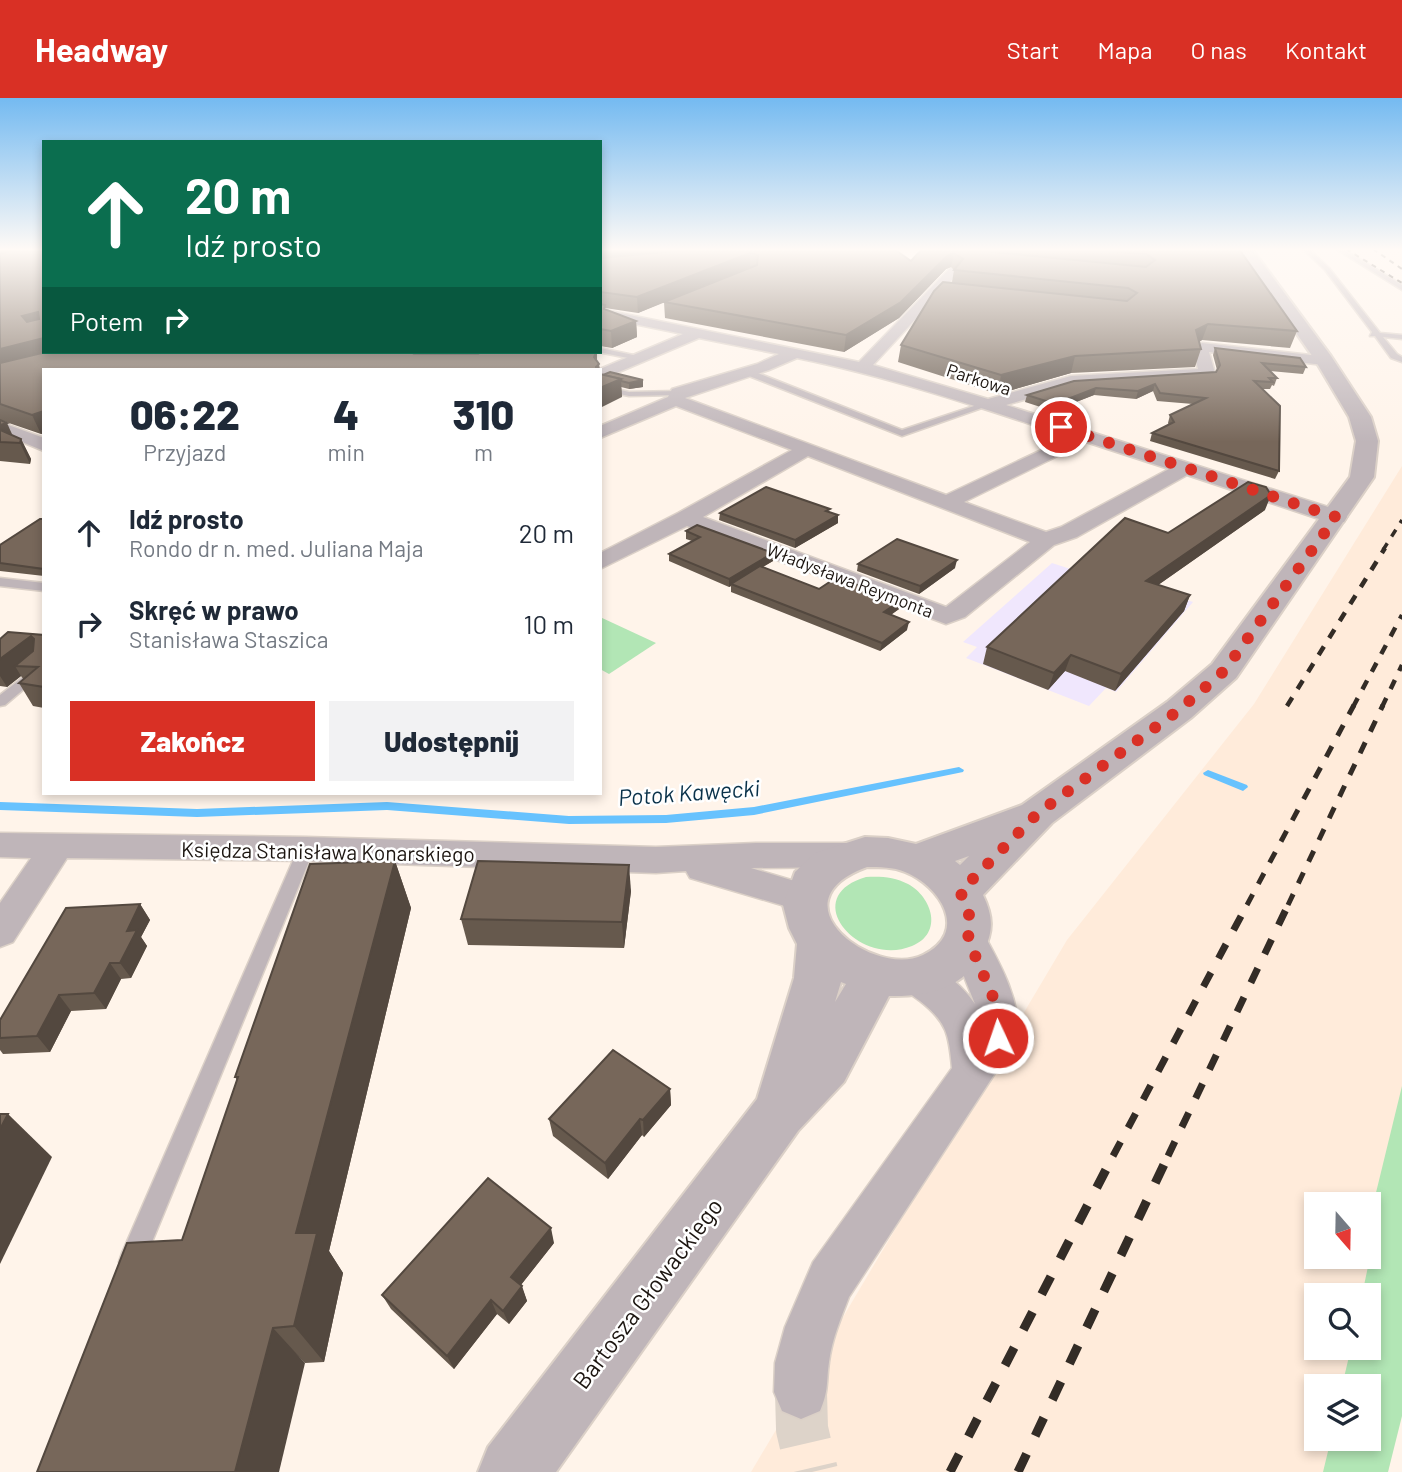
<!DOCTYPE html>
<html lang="pl">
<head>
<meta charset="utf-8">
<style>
  :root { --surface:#fff; --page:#f2f2f3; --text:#1f2937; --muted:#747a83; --accent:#d93025 }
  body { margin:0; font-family:Barlow,sans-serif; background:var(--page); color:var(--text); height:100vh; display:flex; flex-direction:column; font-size:26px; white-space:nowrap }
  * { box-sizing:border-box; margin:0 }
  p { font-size:23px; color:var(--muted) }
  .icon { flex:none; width:38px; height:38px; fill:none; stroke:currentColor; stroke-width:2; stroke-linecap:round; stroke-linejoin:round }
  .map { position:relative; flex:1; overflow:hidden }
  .panel { position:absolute; left:42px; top:270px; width:560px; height:427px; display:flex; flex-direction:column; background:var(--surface); border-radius:0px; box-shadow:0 4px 10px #0003 }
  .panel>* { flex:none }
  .top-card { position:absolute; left:42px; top:42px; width:560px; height:214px; border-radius:0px; box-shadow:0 4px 10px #0003; background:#0b6e4f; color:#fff; overflow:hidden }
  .needle { width:46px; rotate:160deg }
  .tools { position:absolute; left:1304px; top:1094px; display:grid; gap:14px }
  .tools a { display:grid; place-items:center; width:77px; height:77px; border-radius:0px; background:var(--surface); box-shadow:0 4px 10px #0003; font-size:35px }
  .pin { position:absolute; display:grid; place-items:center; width:60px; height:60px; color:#fff; margin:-30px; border:4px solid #fff; border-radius:50%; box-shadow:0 2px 7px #0007 }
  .me { position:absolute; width:77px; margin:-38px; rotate:357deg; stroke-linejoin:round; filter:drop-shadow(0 0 5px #0008) }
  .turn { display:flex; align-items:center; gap:24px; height:147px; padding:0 28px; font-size:32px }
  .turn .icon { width:91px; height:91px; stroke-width:2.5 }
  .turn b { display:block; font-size:49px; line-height:60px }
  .then { display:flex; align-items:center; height:66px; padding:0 28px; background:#0003; gap:14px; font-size:26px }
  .eta { display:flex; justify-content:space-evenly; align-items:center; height:119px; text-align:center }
  .eta b { font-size:42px; font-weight:800; line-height:49px }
  .action { display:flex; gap:14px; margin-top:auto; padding:14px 28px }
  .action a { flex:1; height:80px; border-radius:0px; background:var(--accent); color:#fff; font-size:28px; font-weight:800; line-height:80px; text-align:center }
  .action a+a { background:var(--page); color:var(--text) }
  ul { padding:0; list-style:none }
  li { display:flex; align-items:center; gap:21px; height:91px; padding:0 28px }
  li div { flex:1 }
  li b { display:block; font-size:26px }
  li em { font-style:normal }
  header { display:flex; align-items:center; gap:42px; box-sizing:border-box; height:98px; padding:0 35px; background:var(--accent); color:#fff }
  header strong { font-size:33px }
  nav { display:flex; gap:38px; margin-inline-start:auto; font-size:24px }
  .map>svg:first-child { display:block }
  .industrial { fill:#f0e7fd }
  .built { fill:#ffebda; fill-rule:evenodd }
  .green { fill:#b2e6b5 }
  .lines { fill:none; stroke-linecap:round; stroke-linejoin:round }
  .stream { fill:#67c2fe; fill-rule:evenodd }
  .minor-tunnel { stroke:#ddd3c9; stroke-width:52; stroke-dasharray:52 25; stroke-linecap:butt }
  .service-casing { stroke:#dbd0c7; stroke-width:3 }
  .minor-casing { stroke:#dbd0c7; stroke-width:3 }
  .tertiary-casing { stroke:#dbd0c7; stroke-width:4 }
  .service { fill:#bfb5b9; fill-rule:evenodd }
  .minor { fill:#bfb5b9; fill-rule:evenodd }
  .tertiary { fill:#bfb5b9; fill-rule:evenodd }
  .rail-far5 { stroke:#332c26; stroke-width:2; stroke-dasharray:5 5; stroke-linecap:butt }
  .rail-far4 { stroke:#332c26; stroke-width:3.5; stroke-dasharray:8 8; stroke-linecap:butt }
  .rail-far3 { stroke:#332c26; stroke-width:4.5; stroke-dasharray:10 10; stroke-linecap:butt }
  .rail-far2 { stroke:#332c26; stroke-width:5; stroke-dasharray:12 12; stroke-linecap:butt }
  .rail-far1 { stroke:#332c26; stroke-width:7; stroke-dasharray:16 16; stroke-linecap:butt }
  .rail { stroke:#332c26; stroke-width:9; stroke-dasharray:20 20; stroke-linecap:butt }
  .wall { fill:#66594d }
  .shaded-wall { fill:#53483f }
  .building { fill:#77675a; stroke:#53483f; stroke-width:2; fill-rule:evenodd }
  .route { stroke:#d93025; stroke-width:12; stroke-dasharray:0 21.6 }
  .labels { text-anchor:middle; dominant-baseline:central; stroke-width:5; stroke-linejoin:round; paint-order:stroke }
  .far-street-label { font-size:18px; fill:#1c1510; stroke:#fff }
  .street-label { font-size:21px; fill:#1c1510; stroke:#fff }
  .water-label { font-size:23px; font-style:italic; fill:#0a324a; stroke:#fff }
  .near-street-label { font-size:24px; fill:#1c1510; stroke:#fff }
</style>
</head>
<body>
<header>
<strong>Headway</strong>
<nav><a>Start</a><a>Mapa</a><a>O nas</a><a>Kontakt</a></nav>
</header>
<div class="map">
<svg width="1402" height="1374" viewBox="0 0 1402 1374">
  <rect width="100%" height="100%" fill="#fff4ea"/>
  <path class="industrial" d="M1052,465L1104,482L1112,476L1193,504L1116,594L1106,590L1089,608L966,560L977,549L963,544Z"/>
  <path class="built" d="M1402,368V1309L1388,1374H751L1067,842L1254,606ZM1316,1106H1368V1158H1316ZM1316,1197H1368V1250H1316ZM1316,1288H1368V1340H1316Z"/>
  <g class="green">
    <path d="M600,519L656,545L609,576L600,571Z"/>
    <path d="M866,779C880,778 895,779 908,786C932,799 944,835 912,848C859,870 797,799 866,779Z"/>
    <path d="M1402,988V1318L1388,1374H1323L1331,1341L1368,1340V1288H1342L1351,1250H1368V1197H1362L1370,1159L1372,1111Z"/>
  </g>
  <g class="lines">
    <g class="stream">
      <path d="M959,669L964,672L963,674L754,717L666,725L569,726L387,712L197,719L0,712V704L197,711L387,704L569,718L666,717L754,709Z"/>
      <path d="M1208,672L1247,687L1248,689L1243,693L1204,677L1203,675Z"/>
    </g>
    <path class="minor-tunnel" d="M801,1294L802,1331L812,1374"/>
    <g class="service-casing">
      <g id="service">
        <path d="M1303,151H1309L1329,170L1380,235L1402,237V241L1383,239L1397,256L1402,259V264L1391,260L1375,238H1370L1372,234L1325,172Z"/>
        <path d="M1336,151H1343L1402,187V192Z"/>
        <path d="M600,250L638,258L642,260L638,262L598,254Z"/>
        <path d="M744,272H750L902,332L986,304L993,306L902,338L744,276Z"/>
        <path d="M600,287L629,294L678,293L682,295L678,297L629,298L600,292Z"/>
        <path d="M0,480L44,485V493L0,488Z"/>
        <path d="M44,563V574L5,607L0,608V597Z"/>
        <path d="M306,745L312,747L314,751L140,1173L131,1176L122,1173L119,1164L122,1155L298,751L300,747Z"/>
      </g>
    </g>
    <g class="minor-casing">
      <g id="minor">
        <path d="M953,151H964L971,161L873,267L988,301L1071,278L1198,271L1193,250L1202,245L1329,259L1332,262L1324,267L1209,254L1215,275L1213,278L1072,288L1006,307L1344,414L1347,419L1344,424H1328L1187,377L1077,439L1054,447L965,519L946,526L687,428L600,471V455L678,415L792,352L676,308L600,340V328L668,299L672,291L757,266L779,256L699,240L600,282V271L683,236L600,219V211L859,264L959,161ZM797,260C890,279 979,309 1069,339L946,397L685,300L769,272ZM1086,344L1169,371L1061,429L1046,434L964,404ZM808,358L1030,444L946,509L703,419Z"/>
        <path d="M0,324L44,340V353L0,335Z"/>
        <path d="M0,735L306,739L656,749L756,745H848L860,748L865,757L860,766L848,769L751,770L818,790L823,800L818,810L805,814L690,780L686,773L656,775L306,763L67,760L13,844L0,849V805L31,760L0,759Z"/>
        <path d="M968,826L981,831C999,864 1021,901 1018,940L849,1199C841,1220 832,1241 829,1264C826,1285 829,1292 820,1313L801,1321L782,1313L774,1294L775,1265L785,1229L813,1164L952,970C949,937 947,924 920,903C909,895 902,891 897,879L902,868C929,858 960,884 975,906L949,841L955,831Z"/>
      </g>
    </g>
    <g class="tertiary-casing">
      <path id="tertiary" d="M1238,151H1252L1331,258L1371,319L1378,343L1374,379L1236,580L1191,620L1052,725L983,797C993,818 994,833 983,854C964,891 927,899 889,898L844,984L798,1033L556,1374H478L488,1349L757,1001L794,880L797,846L789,830L783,807L795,774L815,755L865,739L888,740L916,746L1022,707L1167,604L1212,566L1350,379L1356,343L1349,319L1315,262ZM969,758L960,767L955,763ZM867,769C880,769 893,769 905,774C940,788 970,834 923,857C874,881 771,804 867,769ZM841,884L846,886L835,904Z"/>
    </g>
    <use href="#service" class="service"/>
    <use href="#minor" class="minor"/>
    <use href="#tertiary" class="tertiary"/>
    <g class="rail-far5">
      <path d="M1346,151L1402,185"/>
      <path d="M1373,151L1402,171"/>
    </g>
    <path class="rail-far4" d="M1383,452L1402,422"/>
    <g class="rail-far3">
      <path d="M1287,608L1385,450"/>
      <path d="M1353,609L1402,517"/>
      <path d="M1382,609L1402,567"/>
    </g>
    <g class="rail-far2">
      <path d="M1247,807L1354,607"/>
      <path d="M1288,807L1383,607"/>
    </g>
    <g class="rail-far1">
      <path d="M1113,1058L1248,805"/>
      <path d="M1168,1058L1289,805"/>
    </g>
    <g class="rail">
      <path d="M950,1374L1114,1056"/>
      <path d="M1018,1374L1169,1056"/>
    </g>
  </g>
  <g class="wall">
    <path d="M0,151L44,254H597V263L44,271V335L41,336L0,322L13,338L21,341L31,361L30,366L0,363Z"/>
    <path d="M600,151H894L911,163L922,151H1239L1297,233L1290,250L1202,242L1199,244L1201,251L1195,269L1071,275L998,296L898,264L901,247L952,184L954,172L951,169L946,171L899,220L844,254L665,220L664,204L638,215L605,210V211L636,223L637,239L612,250L600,248Z"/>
    <path d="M1215,250L1306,269L1303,276L1270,273L1277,280L1274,288L1272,287L1270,291H1262L1279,373L1275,381L1150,343L1152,335L1169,327L1168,325L1170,317L1193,306L1157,303L1153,293L1136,301L1094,297L1053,313L1025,304L1027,297L1216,274L1217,272L1213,257Z"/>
    <path d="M600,276L643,289L629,291L621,289L622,299Z"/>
    <path d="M1265,412L1158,487L1190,497L1184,513L1115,593L1065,573L1048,592L983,566L987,549L1168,435Z"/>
    <path d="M829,414L838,425L795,450L719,422L720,415Z"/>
    <path d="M44,421V478L0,473V447Z"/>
    <path d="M686,433L773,455V463L763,469L819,491L900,503L899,511L891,517L907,532L880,553L731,494V488L729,489L669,463V456L692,443L686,441Z"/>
    <path d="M858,466L955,470L919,496L857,473Z"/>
    <path d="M44,537V610L33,608L19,585L24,582L21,578L7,589L0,588V541Z"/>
    <path d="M395,763L411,810L329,1153L343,1175L324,1264L305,1265L182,1142L237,982L235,979Z"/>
    <path d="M631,793L624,850L468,847L461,821Z"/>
    <path d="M140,806L150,822L141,839L147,848L131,880L121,881L106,911L71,913L50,954L3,956L0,952V940Z"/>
    <path d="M670,991L671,1007L644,1039L642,1037L608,1081L553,1038L549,1021Z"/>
    <path d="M554,1145L521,1187L527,1203L509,1226L497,1216L454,1271L391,1211L382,1197Z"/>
  </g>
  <g class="shaded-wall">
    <path d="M0,151H25L0,158Z"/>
    <path d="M600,151H698L600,161Z"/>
    <path d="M750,155V170L638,215L637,199Z"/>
    <path d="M954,155L951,169L946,171L899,220L844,254L846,237L948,157Z"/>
    <path d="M38,214L44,226L30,235L22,218Z"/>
    <path d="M636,223L637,239L612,250L611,233Z"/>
    <path d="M1208,226L1202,242L1191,249L1196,232Z"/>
    <path d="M44,240V254H66L0,271V251Z"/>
    <path d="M411,254H444L445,256L414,271Z"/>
    <path d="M575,254H597V268L599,266L600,271H595Z"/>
    <path d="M1075,258L1071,275L998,296L1001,277Z"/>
    <path d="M621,281L622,299L600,310V290Z"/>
    <path d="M643,282V289L629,291V285Z"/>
    <path d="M1155,286L1153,293L1136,301L1138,293Z"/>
    <path d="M1096,290L1094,297L1053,313L1055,306Z"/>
    <path d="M44,313V335L41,336L32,317Z"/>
    <path d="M7,325L16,345L0,344V327Z"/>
    <path d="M21,341L31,361L30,366L20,345Z"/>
    <path d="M1271,397L1265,412L1141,499L1146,483Z"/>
    <path d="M838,417V425L795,450V442Z"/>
    <path d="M773,455V463L733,486H731V488L729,489V481Z"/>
    <path d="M957,462L955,470L919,496L920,488Z"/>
    <path d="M1190,497L1184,513L1115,593L1121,576Z"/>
    <path d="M900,503L899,511L883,522L884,514Z"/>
    <path d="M909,524L907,532L880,553L882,545Z"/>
    <path d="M31,538L44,560L15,568L21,578L7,589L0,578V561Z"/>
    <path d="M1071,557L1065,573L1048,592L1054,575Z"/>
    <path d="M395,763L411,810L329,1153L343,1175L324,1264L294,1228L296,1135Z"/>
    <path d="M629,767L631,793L624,850L622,824Z"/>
    <path d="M140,806L150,822L141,839L147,848L131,880L120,865L127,833Z"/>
    <path d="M110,865L121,881L106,911L94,895Z"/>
    <path d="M59,897L71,913L50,954L37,938Z"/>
    <path d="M670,991L671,1007L644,1039L643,1022Z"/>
    <path d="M8,1016L52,1059L0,1166V1031Z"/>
    <path d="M640,1021L642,1037L608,1081L605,1065Z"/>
    <path d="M551,1130L554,1145L516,1193L511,1179Z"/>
    <path d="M522,1188L527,1203L509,1226L503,1213Z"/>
    <path d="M491,1202L497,1216L454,1271L447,1258Z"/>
    <path d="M273,1230L305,1265L279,1374H235Z"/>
  </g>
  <g class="building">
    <path d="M16,151H44V240L0,251V156ZM38,214L39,221L27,224L22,218Z"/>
    <path d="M698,151H894L911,163L922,151H963L1146,169L1155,162L1146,156L1084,151H1239L1297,233L1208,226L1196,232L1201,251L1075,258L1001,277L901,247L934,193L943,184L1127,203L1137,195L1128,190L954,172L963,161L954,155L948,157L901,204L846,237L664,204L757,167L758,157L750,155L637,199L600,194V160Z"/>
    <path d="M600,206L605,207L604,211L636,223L611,233L600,231Z"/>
    <path d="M1215,250L1300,260L1306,269L1262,265L1277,280H1269L1273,284L1254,283L1280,308L1279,373L1152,335L1174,324L1170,317L1206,300L1160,295L1155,286L1138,293L1096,290L1055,306L1027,297L1074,283L1216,274L1220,267Z"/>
    <path d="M46,254H411L414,256H478L481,254H596L594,259L599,266L596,269V271H44V313L32,317L0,306V265Z"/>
    <path d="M610,274L643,282L629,285L621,283V281L603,277Z"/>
    <path d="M600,276L621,281L600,290Z"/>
    <path d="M0,322L7,325L0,327Z"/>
    <path d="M0,332L21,341L20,345L0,344Z"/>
    <path d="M1248,384L1266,389L1271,397L1146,483L1190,497L1121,576L1071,557L1054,575L987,549L1125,420L1168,435Z"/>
    <path d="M766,389L830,411L826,413L838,417L795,442L720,415Z"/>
    <path d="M40,421H44V471L0,465V447Z"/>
    <path d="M697,427L773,455L729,481L669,456L700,439L686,433Z"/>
    <path d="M897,441L957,462L920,488L858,466Z"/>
    <path d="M760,468L819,491L837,479L900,503L884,514L909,524L882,545L731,486Z"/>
    <path d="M8,534L44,537V589L19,585L38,569L15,568L33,553L34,541L31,538L0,561V541Z"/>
    <path d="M395,763L296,1135H317L294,1228L273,1230L235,1374H37L127,1145L182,1142L238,979H235L310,766Z"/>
    <path d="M478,763L629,767L622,824L461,821Z"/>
    <path d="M140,806L127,833L137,832L120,865H110L94,895L59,897L37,938L0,940V922L66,810Z"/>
    <path d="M613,952L670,991L643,1022L640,1021L605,1065L549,1021Z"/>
    <path d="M0,1016H8L0,1031Z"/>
    <path d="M488,1080L551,1130L511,1179L522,1188L503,1213L491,1202L447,1258L382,1197Z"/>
  </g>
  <linearGradient id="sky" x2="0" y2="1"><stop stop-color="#74baf1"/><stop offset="0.44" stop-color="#fffaf6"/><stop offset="1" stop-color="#fffaf6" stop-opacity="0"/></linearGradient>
  <rect width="1402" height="344" fill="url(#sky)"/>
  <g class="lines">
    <path class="route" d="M998,940L999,922L996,906L968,841L970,825L968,809L960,794L1038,715L1179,612L1224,573L1336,419L1061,329"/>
  </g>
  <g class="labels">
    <g class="far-street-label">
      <text transform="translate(979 281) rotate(18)">Parkowa</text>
      <text transform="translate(850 482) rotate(21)">Władysława Reymonta</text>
    </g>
    <g class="street-label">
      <text transform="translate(328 753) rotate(1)">Księdza Stanisława Konarskiego</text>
    </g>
    <g class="water-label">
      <text transform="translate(689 694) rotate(-4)">Potok Kawęcki</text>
    </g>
    <g class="near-street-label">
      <text transform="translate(647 1195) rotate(-53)">Bartosza Głowackiego</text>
    </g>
  </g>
</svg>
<div class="tools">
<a><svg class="needle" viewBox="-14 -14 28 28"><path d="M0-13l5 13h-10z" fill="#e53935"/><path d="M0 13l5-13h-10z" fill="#747a83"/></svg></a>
<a><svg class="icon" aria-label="search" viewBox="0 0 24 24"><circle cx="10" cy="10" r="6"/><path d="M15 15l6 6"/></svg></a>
<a><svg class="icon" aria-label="layers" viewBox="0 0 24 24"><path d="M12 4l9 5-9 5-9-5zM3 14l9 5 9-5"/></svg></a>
</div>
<div class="pin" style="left:1061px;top:329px;background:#d93025"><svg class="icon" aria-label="arrive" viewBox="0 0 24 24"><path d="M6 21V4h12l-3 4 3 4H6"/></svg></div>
<svg class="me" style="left:998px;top:940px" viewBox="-20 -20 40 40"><circle r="17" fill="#d93025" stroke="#fff" stroke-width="3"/><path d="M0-11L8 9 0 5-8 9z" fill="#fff"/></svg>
<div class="top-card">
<div class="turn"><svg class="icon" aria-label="ahead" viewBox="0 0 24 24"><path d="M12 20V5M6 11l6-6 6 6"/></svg><div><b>20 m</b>Idź prosto</div></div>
<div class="then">Potem<svg class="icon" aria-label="right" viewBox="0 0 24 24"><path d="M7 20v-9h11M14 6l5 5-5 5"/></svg></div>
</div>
<section class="panel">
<div class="eta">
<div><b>06:22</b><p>Przyjazd</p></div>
<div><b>4</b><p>min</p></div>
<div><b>310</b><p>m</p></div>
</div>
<ul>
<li><svg class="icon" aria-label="ahead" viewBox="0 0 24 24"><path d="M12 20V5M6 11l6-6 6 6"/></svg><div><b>Idź prosto</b><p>Rondo dr n. med. Juliana Maja</p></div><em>20 m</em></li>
<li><svg class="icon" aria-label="right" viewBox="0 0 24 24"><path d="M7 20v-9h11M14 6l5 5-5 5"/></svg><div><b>Skręć w prawo</b><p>Stanisława Staszica</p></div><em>10 m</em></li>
</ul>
<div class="action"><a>Zakończ</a><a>Udostępnij</a></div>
</section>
</div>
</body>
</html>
